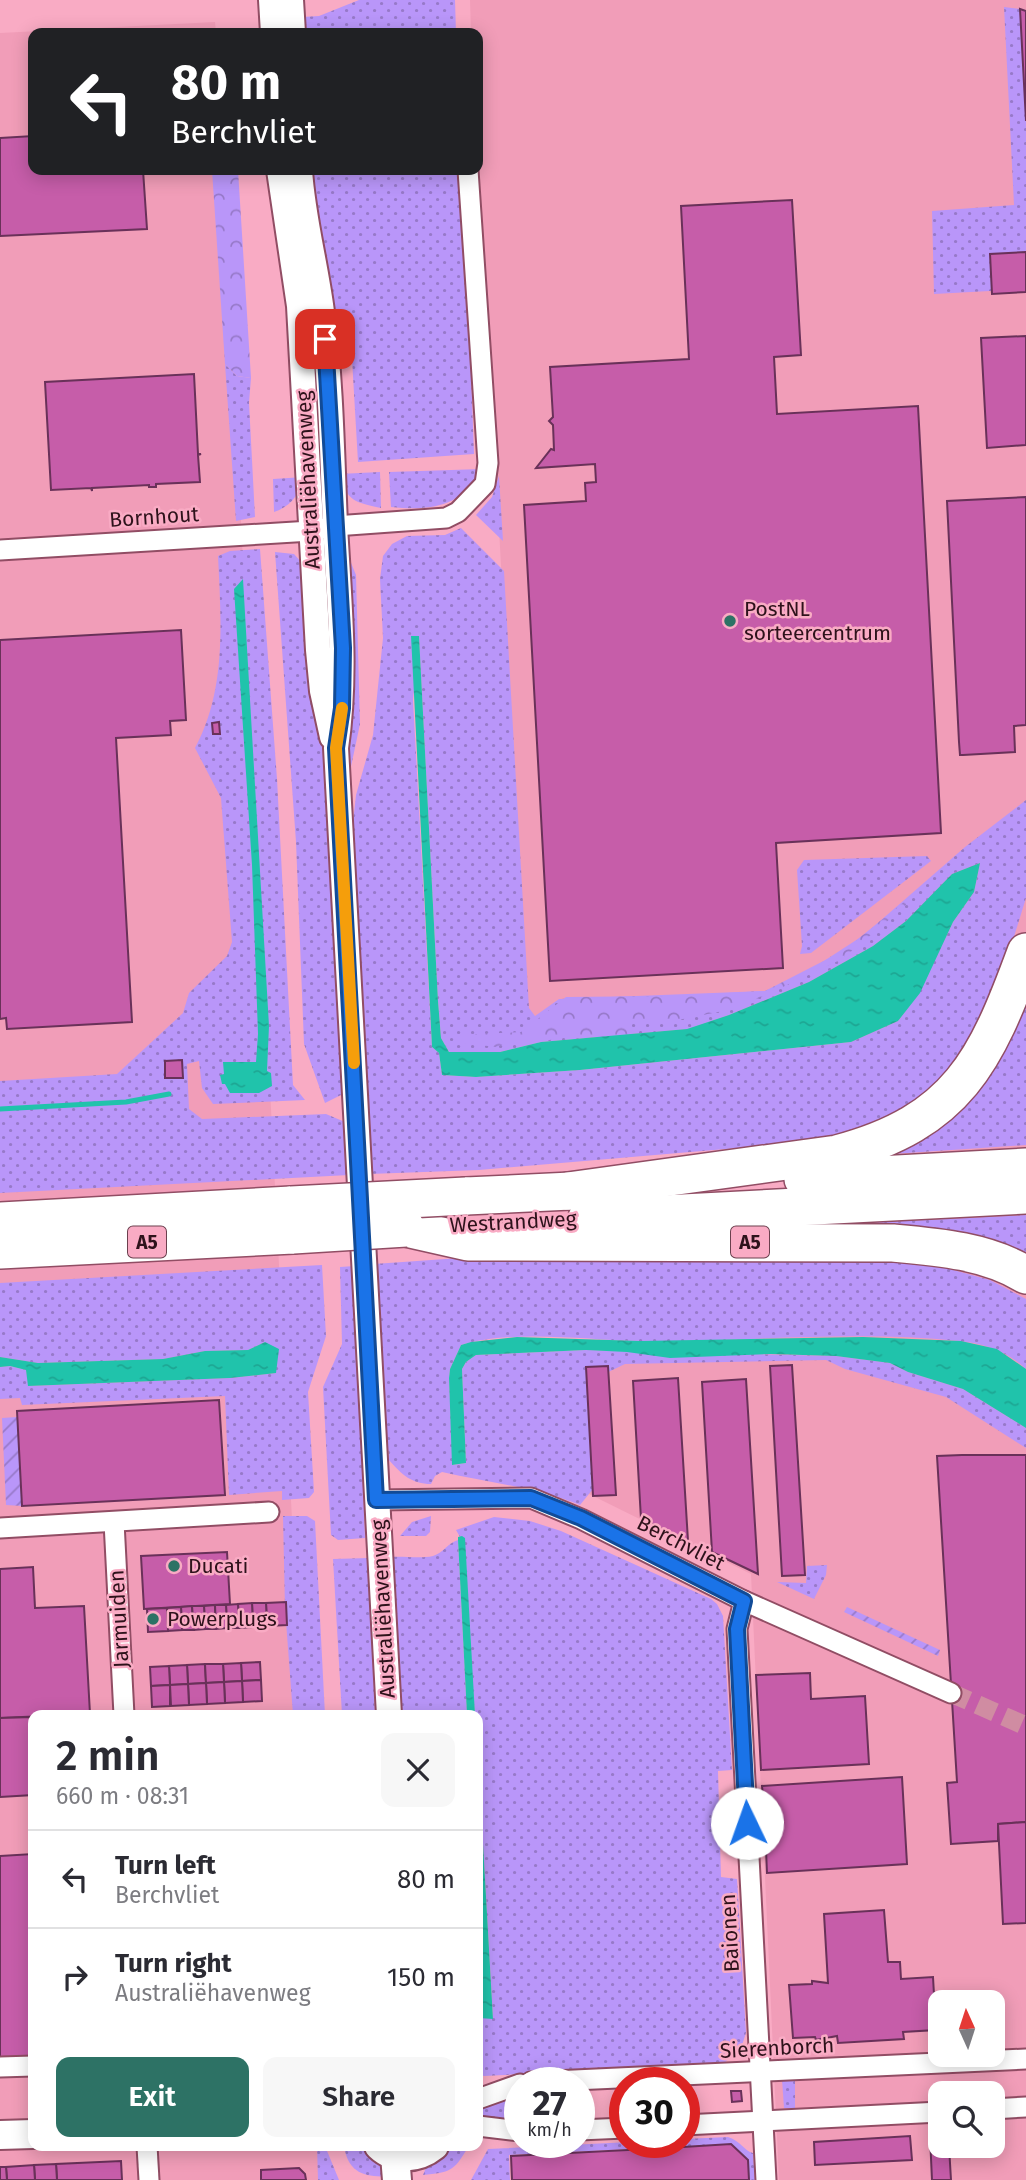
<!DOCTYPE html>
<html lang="en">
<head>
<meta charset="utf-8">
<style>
  :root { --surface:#fff; --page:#f7f7f7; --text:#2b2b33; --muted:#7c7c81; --line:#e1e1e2; --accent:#2d7265 }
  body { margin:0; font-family:"Fira Sans",sans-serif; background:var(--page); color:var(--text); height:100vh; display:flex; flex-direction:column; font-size:26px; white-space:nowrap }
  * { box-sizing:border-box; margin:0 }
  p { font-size:23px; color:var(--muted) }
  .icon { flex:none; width:38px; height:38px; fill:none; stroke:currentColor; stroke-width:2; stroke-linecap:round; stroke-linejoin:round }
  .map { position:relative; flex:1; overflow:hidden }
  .side { position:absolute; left:28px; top:1710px; width:455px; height:441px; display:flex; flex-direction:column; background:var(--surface); border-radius:14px; box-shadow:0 4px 18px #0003 }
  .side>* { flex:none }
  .hud { position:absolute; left:28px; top:28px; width:455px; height:147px; border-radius:14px; box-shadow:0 4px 18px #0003; background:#202124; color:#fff; overflow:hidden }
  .needle { width:46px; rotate:357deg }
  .buttons { position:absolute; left:928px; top:1990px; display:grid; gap:14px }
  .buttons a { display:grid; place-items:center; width:77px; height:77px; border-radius:14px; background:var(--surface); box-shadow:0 4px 18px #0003; font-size:35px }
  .speed { position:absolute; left:504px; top:2067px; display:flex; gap:14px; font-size:35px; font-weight:700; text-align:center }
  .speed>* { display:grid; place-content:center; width:91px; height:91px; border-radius:50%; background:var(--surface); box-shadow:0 4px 18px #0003; line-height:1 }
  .speed small { font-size:18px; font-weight:400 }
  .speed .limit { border:10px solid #d22; background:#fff; color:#111 }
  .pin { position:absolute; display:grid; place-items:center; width:60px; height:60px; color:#fff; margin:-30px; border-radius:14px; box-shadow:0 4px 10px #0006 }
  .me { position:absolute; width:77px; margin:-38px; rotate:357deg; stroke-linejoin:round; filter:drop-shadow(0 0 5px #0008) }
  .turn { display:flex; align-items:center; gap:24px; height:147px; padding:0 28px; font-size:32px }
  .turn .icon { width:91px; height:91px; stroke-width:2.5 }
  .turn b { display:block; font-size:49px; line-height:60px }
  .round { display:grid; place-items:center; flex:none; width:74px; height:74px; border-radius:14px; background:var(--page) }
  .summary { display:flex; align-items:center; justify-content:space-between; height:119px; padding:0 28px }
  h1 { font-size:42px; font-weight:600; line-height:52px }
  .button { display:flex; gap:14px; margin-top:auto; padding:14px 28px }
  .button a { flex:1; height:80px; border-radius:14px; background:var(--accent); color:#fff; font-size:28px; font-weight:600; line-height:80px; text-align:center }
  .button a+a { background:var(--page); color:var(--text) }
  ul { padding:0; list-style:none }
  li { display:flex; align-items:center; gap:21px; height:98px; padding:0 28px; border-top:2px solid var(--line) }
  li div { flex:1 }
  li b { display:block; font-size:26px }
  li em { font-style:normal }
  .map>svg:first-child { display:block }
  .built { fill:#f19db8; fill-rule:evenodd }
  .grass { fill:url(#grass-dots); fill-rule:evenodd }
  .forest { fill:url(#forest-crowns) }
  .garden { fill:url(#garden-furrows) }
  .water { fill:url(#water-ripples) }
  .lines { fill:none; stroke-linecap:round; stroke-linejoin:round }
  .stream { stroke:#20c3ab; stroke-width:5 }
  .building { fill:#c65da9; stroke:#693159; stroke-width:2 }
  .minor-tunnel { stroke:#d08ca2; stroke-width:19; stroke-dasharray:19 10; stroke-linecap:butt }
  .minor-casing { stroke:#914d64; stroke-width:23 }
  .tertiary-casing { stroke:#914d64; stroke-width:28 }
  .secondary-casing { stroke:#914d64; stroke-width:32 }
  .motorway-casing { stroke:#914d64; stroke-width:40 }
  .minor { stroke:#fff; stroke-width:19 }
  .tertiary { stroke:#fff; stroke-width:24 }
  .secondary { stroke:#fff; stroke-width:28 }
  .motorway { stroke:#fff; stroke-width:37 }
  .motorway-bridge-casing { stroke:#914d64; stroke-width:40; stroke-linecap:butt }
  .motorway-bridge { stroke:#fff; stroke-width:37 }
  .route-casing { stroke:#114b97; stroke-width:18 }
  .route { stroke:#1a73e8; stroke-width:12 }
  .slow { stroke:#f59e0b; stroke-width:12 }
  .poi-dot { fill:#2d7265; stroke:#f9abc4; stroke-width:2.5 }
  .labels { text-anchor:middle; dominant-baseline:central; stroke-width:5; stroke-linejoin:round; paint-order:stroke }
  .shield { fill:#f9abc4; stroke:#6b404e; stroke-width:2 }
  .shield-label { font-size:19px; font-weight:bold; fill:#2e121b }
  .street-label { font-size:21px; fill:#2e121b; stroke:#f9abc4 }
  .poi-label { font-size:21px; fill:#2e121b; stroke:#f9abc4; text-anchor:start }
</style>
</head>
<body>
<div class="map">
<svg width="1026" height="2180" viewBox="0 0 1026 2180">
  <defs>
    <pattern id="grass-dots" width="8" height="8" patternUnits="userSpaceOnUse" patternTransform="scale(1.75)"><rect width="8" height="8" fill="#b996f9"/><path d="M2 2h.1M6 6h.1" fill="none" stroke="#9779c9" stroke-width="1.8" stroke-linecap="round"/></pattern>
    <pattern id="forest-crowns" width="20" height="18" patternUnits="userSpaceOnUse" patternTransform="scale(1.75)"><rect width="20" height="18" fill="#b996f9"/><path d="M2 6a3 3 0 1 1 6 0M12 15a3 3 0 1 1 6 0" fill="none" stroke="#9779c9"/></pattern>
    <pattern id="garden-furrows" width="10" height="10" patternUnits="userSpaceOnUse" patternTransform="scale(1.75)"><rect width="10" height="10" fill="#b996f9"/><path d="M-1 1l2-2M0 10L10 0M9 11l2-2" fill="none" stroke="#9779c9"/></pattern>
    <pattern id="water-ripples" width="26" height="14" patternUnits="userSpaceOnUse" patternTransform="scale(1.75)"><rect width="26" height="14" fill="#20c3ab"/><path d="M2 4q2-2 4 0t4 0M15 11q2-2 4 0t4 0" fill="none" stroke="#1da693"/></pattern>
  </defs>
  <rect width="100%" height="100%" fill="#f9abc4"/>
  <g class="built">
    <path d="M470,0H1026V2180H779L751,1574L589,1494L586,1349L957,1305L933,1043L527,1038L478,147V33H471ZM940,2002H992V2054H940ZM940,2093H992V2146H940Z"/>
    <path d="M215,22L216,33H33V170H223L302,1715H33V2146H325L326,2180H0V33Z"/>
  </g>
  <g class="grass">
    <path d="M359,0H455L456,33H303L302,17L319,16Z"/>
    <path d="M1004,7L1020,9L1026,121V289L934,294L932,211L1014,205Z"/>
    <path d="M310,170H461L466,234L474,454L358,462L352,359L342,360L318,266Z"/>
    <path d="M225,364L237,376L251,378L249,403L255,517L236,521Z"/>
    <path d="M482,469C462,507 431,511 391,507L389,472Z"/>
    <path d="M380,472L381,508C354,502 348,502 339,474Z"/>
    <path d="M499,476L503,541L476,515L492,497Z"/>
    <path d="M304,477C299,494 292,506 274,512L273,479Z"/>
    <path d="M461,528L504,571L529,1008L535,1016L559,999L765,991L810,970L864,935L965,847L1026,800V898L994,1001L958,1062L919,1098L878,1122L848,1132L785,1144L479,1170L369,1174L351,841L356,795L373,735L383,638L380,579L383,556L392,544L407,536L445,535ZM419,637L438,1001L441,1038L449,1052H500L541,1042L688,1029L729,1015L809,982L873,946L906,921L952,874L980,863L974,892L953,922L919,993L898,1021L851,1042L580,1070L476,1077L442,1075L439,1053L432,1047L413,700Z"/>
    <path d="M260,549L277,779L293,1085L305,1100L213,1104L202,1088L199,1061L187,1064L189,1109L202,1119L326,1114L345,1122L349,1175L0,1193V1081L117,1074L183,1013L189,993L227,956L232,942L221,798L195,748C227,689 221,620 218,556L230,551Z"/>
    <path d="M275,552L294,554L312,574L317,619L345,1093L325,1103L304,1044L296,842Z"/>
    <path d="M347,553L356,575L360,724L345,795Z"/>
    <path d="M927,856L931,861L811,953L800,954L802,946L797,870L804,860Z"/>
    <path d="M1026,972V1145L848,1157L903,1141Z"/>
    <path d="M1026,1215V1267L679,1232Z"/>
    <path d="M503,1255L649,1261L814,1260L924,1262L990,1280L1026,1299V1369C1008,1352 984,1343 959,1341C854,1330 746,1342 641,1341C587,1340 512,1329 461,1345L450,1369L449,1378L453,1465L466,1463L462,1369L466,1362L476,1355L586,1350L836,1356L890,1363L908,1372L963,1389L1026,1428V1448L946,1397L845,1369L826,1360L625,1364L596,1378L593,1489L580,1505C535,1487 490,1483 442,1472L435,1476L431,1484C412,1484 402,1475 389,1460L374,1264Z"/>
    <path d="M322,1265L326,1336L308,1392L314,1492L309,1498L282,1500V1491L229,1495L225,1396L22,1405L20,1398L0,1399V1367L10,1366L26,1370L29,1386L230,1378L276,1373L265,1342L248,1350L205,1351L163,1359L38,1363L0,1357V1283Z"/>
    <path d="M355,1266L365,1538L338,1540L331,1535L323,1387L342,1344L340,1267Z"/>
    <path d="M283,1516H307L315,1521L325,1715H293L285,1608Z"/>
    <path d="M431,1516L430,1532L426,1536H400L412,1522Z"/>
    <path d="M494,1517L530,1521L561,1531L711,1599L717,1604L723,1616L732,1770L718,1771L721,1877L737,1879L746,2033L741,2048L723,2064L484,2076L478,2074V1928L481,2000L478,2006L479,2018H493L478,1756V1715H475L460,1537L456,1530Z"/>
    <path d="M458,1540L467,1715H400L391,1557C404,1556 420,1559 433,1556C443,1553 448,1543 458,1540Z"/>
    <path d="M369,1558L375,1715H342L333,1559Z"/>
    <path d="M827,1565L826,1575L814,1599L777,1582L806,1583L807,1566Z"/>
    <path d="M795,2078V2108H784L782,2079Z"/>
    <path d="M520,2091V2124L479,2119L478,2106Z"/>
    <path d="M728,2137C741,2141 744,2151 753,2153L755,2180H749L748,2159L731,2144L509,2155L510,2180H471L488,2149L630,2142H684V2139Z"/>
    <path d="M317,2146H325L339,2180H318Z"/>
    <path d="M344,2146H368L380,2158L390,2176C365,2178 348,2173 344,2146Z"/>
    <path d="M448,2146L468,2147C454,2172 450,2172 423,2175L428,2163Z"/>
  </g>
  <g class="forest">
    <path d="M212,170H238L251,378L237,376L225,364Z"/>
    <path d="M920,889L903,908L842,959L766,995L733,1009L683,1019L632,1024L628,1037H566L533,1043L512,1041L496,1047L456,1042L461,1035L521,1032L566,997L668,996L765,991L843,951Z"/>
  </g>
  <g class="garden">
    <path d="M17,1417L22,1506L6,1505L2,1418Z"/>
    <path d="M847,1607L940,1650L938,1656L844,1612Z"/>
  </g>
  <g class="water">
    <path d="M243,579L269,1026L267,1071L271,1073L272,1086L259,1093H230L225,1084H222L220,1075L224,1074L223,1062H256L258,1034L252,865L234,589Z"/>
    <path d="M411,636H419L438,1001L441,1038L449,1052H500L541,1042L687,1029L729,1015L809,982L873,946L906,921L952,874L980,863L974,892L953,922L920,993L898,1021L851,1042L580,1070L476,1077L442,1075L439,1053L432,1047Z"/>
    <path d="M517,1337L640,1341L863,1337L961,1341L997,1349L1026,1369V1428L963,1389L908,1372L890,1363L836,1356L771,1354L670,1358L627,1352L586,1350L476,1355L466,1362L462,1369L466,1463L452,1465L449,1378L450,1369L461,1345L471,1342Z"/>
    <path d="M265,1342L279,1349L276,1373L230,1378L28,1386L26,1370L10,1366L0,1367V1357L38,1363L163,1359L205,1351L248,1350Z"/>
    <path d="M462,1536L465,1538L475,1715H467L458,1540V1537Z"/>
    <path d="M478,1756L493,2019L479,2018L478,2006L481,1999L478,1928Z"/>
  </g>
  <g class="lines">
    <path class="stream" d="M0,1109L126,1102L169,1094"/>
  </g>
  <g class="building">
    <path d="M1020,9L1026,11V121Z"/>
    <path d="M33,136V170H143L147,229L0,236V138Z"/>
    <path d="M792,200L801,355L774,357L777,414L918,406L941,833L776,843L783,968L550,981L524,505L586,501L585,483L596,482L595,464L536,468L551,449L554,450L553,425L549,421L553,417L550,367L689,359L681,206Z"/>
    <path d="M1026,252V292L992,294L990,254Z"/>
    <path d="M1026,336V445L987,448L981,338Z"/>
    <path d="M194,374L198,454H201L198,455L200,482L156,484V487H149V485L92,488V491L91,488L51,490L45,382Z"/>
    <path d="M1026,497V725L1014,726L1015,752L963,755H960L959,742L947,501Z"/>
    <path d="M181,630L186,720L170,721L171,735L116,738L132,1022L7,1029L6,1018L0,1019V640Z"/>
    <path d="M219,722L220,734H213L212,723Z"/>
    <path d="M182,1060L183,1078H165V1061Z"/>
    <path d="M792,1365L805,1575L782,1576L770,1366Z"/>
    <path d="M608,1366L616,1495L593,1496L586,1367Z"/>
    <path d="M678,1378L688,1541L641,1519L633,1381Z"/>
    <path d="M746,1379L758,1574L712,1552L702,1382Z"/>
    <path d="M219,1400L225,1495L22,1506L17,1411Z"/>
    <path d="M962,1455H1026V1822L998,1824V1841L951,1844L947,1783L957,1782L937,1456Z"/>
    <path d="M227,1552L230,1604L144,1609L141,1556Z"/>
    <path d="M33,1567L35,1608L84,1606L90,1714L0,1718V1569Z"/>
    <path d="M286,1602L287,1625L267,1626L266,1603Z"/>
    <path d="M252,1603H266L267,1626L253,1627Z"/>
    <path d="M252,1603L253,1627L239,1628L238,1604Z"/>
    <path d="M238,1604L239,1628H227L226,1605Z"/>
    <path d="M215,1605L216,1629H205L204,1606Z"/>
    <path d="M215,1605H226L227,1628L216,1629Z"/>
    <path d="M192,1606L194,1630H182L181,1607Z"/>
    <path d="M192,1606H204L205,1629L194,1630Z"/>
    <path d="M181,1607L182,1630L168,1631L167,1608Z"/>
    <path d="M167,1608L168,1631L148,1632L147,1609Z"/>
    <path d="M260,1662L261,1680L242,1681L241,1663Z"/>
    <path d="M241,1663L242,1681L224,1682L223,1664Z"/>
    <path d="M205,1664L206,1683L188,1684L187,1665Z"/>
    <path d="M205,1664H223L224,1682L206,1683Z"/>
    <path d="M187,1665L188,1684L170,1685L169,1666Z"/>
    <path d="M169,1666L170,1685L151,1686L150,1667Z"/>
    <path d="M810,1673L811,1699L865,1696L869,1764L761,1770L756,1675Z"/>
    <path d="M261,1680L262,1701L243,1702L242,1681Z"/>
    <path d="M242,1681L243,1702L225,1703L224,1682Z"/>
    <path d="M224,1682L225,1703L207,1704L206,1683Z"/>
    <path d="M206,1683L207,1704L189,1705L188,1684Z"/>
    <path d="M188,1684L189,1705L171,1706L170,1685Z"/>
    <path d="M170,1685V1706L152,1707L151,1686Z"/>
    <path d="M33,1717V1795L0,1797V1718Z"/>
    <path d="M902,1777L907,1864L767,1873L766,1850H771L769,1808H764L762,1786Z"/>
    <path d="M1026,1822V1923L1003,1924L998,1824Z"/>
    <path d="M33,1854V2056L0,2058V1856Z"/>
    <path d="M884,1910L888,1962H900L901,1979L933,1977L936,2030L903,2032L904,2039L838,2043L837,2036L816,2040L815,2037L793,2038L789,1985L812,1984V1981L828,1983L824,1914Z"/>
    <path d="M731,2091H741L742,2101L732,2102Z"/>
    <path d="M940,2135V2146H949L951,2180H932L930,2136Z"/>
    <path d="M910,2136L912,2160L815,2165L814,2142Z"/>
    <path d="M731,2144L748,2160L749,2180H512L511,2156L647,2149V2153L665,2152V2148H667Z"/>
    <path d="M121,2161L122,2180H57L56,2164Z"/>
    <path d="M56,2164L57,2180H35L34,2165Z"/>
    <path d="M34,2165L35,2180H7L6,2167Z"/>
    <path d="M0,2167H6L7,2180H0Z"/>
    <path d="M299,2168L305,2174L306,2180H261V2170Z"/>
  </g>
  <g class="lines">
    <path class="minor-tunnel" d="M951,1693L1026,1726"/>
    <g class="minor-casing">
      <g id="minor">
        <path d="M0,550L311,531L335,526L446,518L458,512L485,484L488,463L468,170"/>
        <path d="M376,1500L531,1498L581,1519L744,1601L951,1693"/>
        <path d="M114,1522L124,1715"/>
        <path d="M0,1528L269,1512"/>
        <path d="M744,1601L737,1629L766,2180"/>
        <path d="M0,2067L33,2066"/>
        <path d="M531,2082L1026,2059"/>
        <path d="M478,2099L520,2084"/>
        <path d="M992,2109L1026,2107"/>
        <path d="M684,2125L940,2112"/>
        <path d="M478,2126L520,2131"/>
        <path d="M579,2130L625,2128"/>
        <path d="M147,2146L149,2180"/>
      </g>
    </g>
    <g class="tertiary-casing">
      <g id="tertiary">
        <path d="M271,0L273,33"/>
        <path d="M291,0L293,33"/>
        <path d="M279,170L299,306L318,650L322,691L332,737"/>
        <path d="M300,170C303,218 316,264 322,312C331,382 332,454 335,525C339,602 347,671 336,748L389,1715"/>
      </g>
    </g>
    <g class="secondary-casing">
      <g id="secondary">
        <path d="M0,2135L33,2134"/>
        <path d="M379,2146C395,2161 418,2159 434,2146"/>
        <path d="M395,2155L397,2180"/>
      </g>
    </g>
    <g class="motorway-casing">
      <g id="motorway">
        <path d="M803,1179L1026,1167"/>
        <path d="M568,1191L837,1154C958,1122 986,1061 1026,952"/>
        <path d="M466,1196L592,1190"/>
        <path d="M587,1218L1026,1195"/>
        <path d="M0,1221L291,1205"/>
        <path d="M406,1228L468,1242L893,1243C938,1247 987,1251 1026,1275"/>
        <path d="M0,1250L293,1235"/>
      </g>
    </g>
    <use href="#minor" class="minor"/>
    <use href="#tertiary" class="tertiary"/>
    <use href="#secondary" class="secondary"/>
    <use href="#motorway" class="motorway"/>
    <g class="motorway-bridge-casing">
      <g id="motorway-bridge">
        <path d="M291,1205L466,1196"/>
        <path d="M293,1235L406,1228"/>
      </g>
    </g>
    <use href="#motorway-bridge" class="motorway-bridge"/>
  </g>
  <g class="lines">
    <g class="route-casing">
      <path id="route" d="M325,339L343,648L342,708L336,748L376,1500L531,1498L581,1518L744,1601L737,1629L747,1823"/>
    </g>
    <use href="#route" class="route"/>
    <path class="slow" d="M342,708L336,748L354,1063"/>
  </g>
  <g class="poi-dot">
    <circle cx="730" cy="621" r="7"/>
    <circle cx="174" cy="1566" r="7"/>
    <circle cx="153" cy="1619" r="7"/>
  </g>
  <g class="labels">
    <g class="shield">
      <rect x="128" y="1226.5" width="38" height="31" rx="5"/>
      <rect x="731" y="1226.5" width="38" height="31" rx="5"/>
    </g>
    <g class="shield-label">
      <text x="147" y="1242">A5</text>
      <text x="750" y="1242">A5</text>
    </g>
    <g class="street-label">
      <text transform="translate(308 480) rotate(-93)">Australiëhavenweg</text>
      <text transform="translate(154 517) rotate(-4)">Bornhout</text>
      <text transform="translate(513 1222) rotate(-3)">Westrandweg</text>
      <text transform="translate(681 1543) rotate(27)">Berchvliet</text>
      <text transform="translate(383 1609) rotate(-93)">Australiëhavenweg</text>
      <text transform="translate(119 1619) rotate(-93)">Jarmuiden</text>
      <text transform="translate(730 1933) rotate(-93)">Baionen</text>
      <text transform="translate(777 2048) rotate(-3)">Sierenborch</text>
    </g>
    <g class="poi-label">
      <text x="744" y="609">PostNL<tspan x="744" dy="24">sorteercentrum</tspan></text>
      <text x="188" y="1566">Ducati</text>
      <text x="167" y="1619">Powerplugs</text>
    </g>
  </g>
</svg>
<div class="buttons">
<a><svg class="needle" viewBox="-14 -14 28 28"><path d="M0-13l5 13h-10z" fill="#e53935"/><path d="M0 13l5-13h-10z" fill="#7c7c81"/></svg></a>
<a><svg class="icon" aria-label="search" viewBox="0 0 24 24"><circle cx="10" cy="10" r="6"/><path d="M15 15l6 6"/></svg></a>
</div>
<div class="speed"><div>27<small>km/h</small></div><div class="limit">30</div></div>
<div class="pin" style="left:325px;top:339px;background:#d93025"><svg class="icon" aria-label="arrive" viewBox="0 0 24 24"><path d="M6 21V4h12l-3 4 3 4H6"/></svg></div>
<svg class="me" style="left:747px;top:1823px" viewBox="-20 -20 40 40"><circle r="19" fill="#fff"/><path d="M0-13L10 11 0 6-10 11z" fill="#1a73e8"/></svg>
<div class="hud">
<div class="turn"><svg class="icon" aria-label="left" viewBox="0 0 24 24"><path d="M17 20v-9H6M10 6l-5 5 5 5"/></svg><div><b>80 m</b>Berchvliet</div></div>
</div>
<section class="side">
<div class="summary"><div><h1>2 min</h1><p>660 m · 08:31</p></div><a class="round"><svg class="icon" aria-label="close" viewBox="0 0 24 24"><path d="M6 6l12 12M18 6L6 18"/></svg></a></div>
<ul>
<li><svg class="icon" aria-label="left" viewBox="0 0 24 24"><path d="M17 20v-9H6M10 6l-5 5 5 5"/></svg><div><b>Turn left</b><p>Berchvliet</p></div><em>80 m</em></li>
<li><svg class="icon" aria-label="right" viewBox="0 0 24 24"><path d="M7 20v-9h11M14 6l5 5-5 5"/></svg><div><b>Turn right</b><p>Australiëhavenweg</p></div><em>150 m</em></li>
</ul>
<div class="button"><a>Exit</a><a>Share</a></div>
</section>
</div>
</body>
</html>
